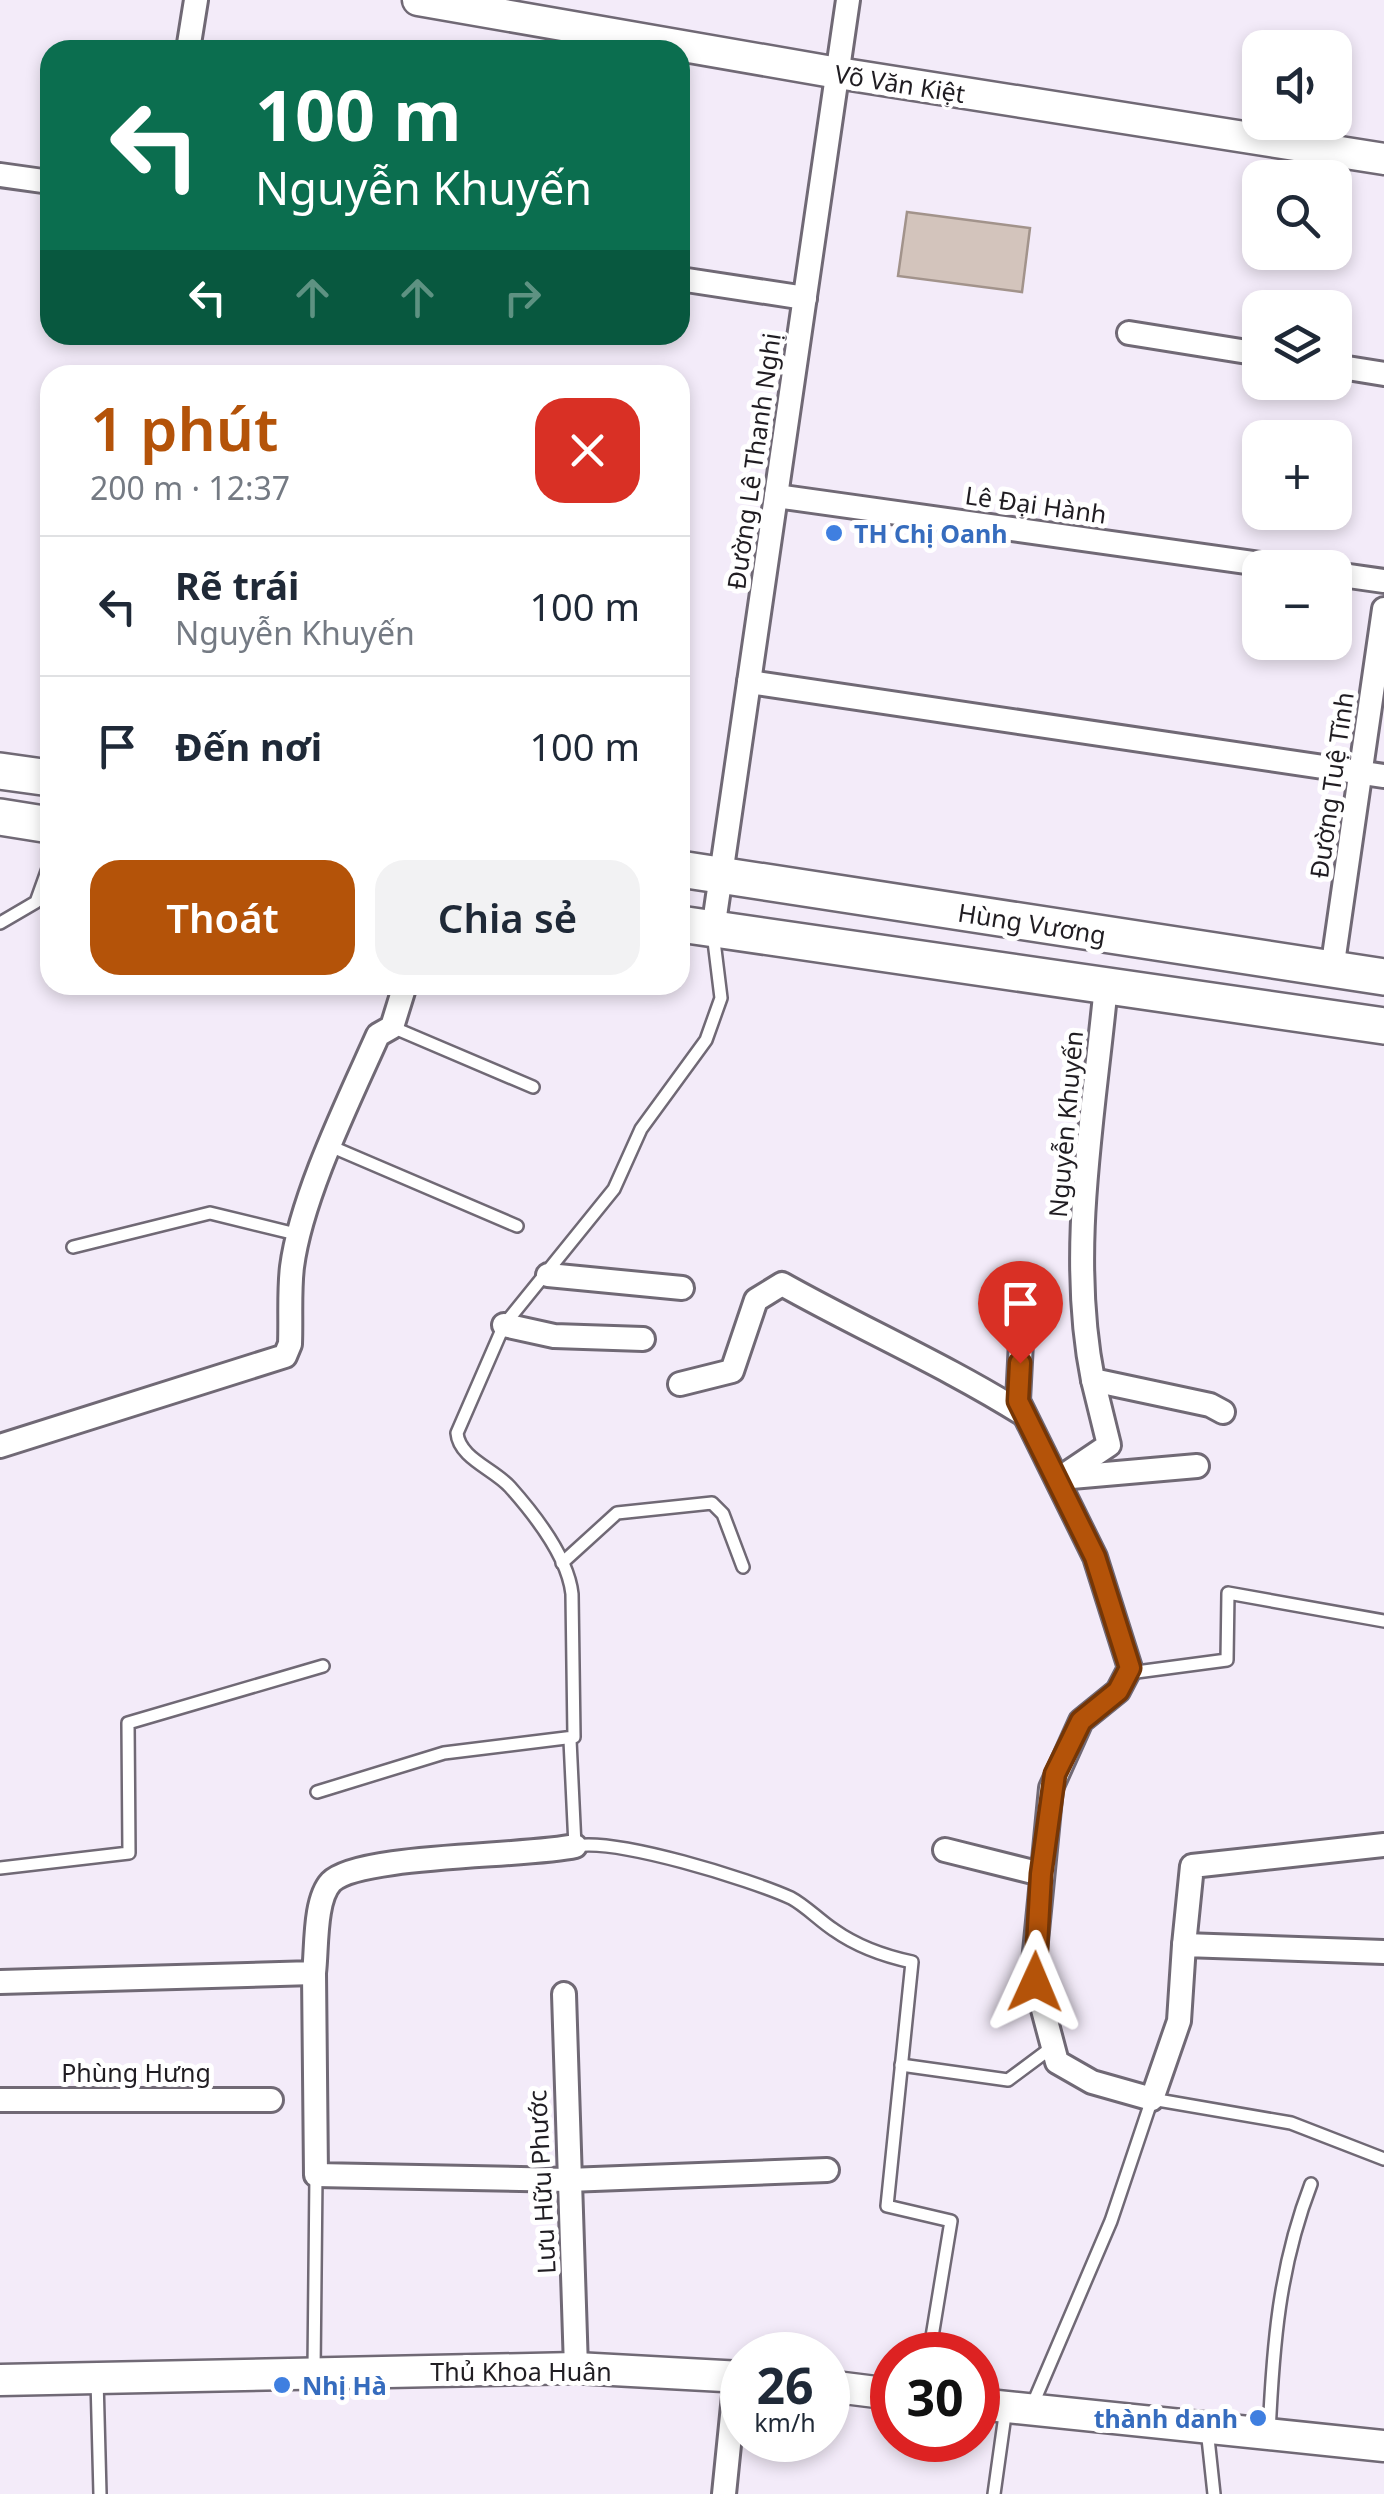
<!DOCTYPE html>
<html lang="vi">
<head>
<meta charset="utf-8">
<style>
  :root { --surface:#fff; --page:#f2f2f3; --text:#1f2937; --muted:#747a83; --line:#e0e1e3; --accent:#b45309 }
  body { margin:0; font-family:"Noto Sans",sans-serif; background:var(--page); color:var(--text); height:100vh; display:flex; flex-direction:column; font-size:38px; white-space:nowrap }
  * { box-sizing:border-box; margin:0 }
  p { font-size:32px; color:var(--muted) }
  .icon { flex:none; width:55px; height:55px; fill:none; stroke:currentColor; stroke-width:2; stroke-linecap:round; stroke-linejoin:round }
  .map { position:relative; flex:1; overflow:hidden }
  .drawer { position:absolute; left:40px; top:365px; width:650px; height:630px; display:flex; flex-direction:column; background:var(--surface); border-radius:30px; box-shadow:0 5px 15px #0003 }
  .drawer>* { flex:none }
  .top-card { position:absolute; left:40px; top:40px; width:650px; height:305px; border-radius:30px; box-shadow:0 5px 15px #0003; background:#0b6e4f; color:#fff; overflow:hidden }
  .controls { position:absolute; left:1242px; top:30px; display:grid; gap:20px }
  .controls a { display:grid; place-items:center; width:110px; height:110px; border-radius:20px; background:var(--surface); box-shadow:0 5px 15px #0003; font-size:50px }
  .speed { position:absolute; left:720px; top:2332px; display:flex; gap:20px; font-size:50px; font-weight:700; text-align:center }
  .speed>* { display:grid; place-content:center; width:130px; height:130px; border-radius:50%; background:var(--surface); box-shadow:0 5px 15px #0003; line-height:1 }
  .speed small { font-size:25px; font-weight:400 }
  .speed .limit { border:15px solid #d22; background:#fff; color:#111 }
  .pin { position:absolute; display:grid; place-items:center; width:85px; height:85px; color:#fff; margin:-102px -42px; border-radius:50% 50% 50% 0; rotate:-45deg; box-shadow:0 0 10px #0007 }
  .pin .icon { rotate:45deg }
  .me { position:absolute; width:110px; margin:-55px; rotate:1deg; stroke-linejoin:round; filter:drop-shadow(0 0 8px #0008) }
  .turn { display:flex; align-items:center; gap:35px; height:210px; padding:0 50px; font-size:45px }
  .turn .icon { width:130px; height:130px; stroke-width:2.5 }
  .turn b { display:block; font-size:70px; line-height:85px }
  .lanes { display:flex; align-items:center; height:95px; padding:0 50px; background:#0003; justify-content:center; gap:50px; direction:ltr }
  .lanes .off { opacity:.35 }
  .round { display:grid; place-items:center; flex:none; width:105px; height:105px; border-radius:30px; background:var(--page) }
  .summary { display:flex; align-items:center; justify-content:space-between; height:170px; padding:0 50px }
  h1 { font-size:60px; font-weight:600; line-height:75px; color:var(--accent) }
  .primary-button { display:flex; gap:20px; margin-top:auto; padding:20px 50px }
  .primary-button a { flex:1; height:115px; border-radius:30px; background:var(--accent); color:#fff; font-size:40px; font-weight:600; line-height:115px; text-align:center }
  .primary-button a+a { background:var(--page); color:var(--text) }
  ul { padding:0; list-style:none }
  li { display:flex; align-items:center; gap:30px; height:140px; padding:0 50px; border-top:2px solid var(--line) }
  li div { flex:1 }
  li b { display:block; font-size:38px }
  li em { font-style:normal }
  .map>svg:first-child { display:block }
  .building { fill:#d3c4bc; stroke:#a2938b; stroke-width:2.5 }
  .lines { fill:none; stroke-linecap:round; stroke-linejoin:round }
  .lane-casing { stroke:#706975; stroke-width:16 }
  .street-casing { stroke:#706975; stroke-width:28 }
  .secondary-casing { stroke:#706975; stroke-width:35 }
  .primary-casing { stroke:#706975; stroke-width:40 }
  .lane { stroke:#fff; stroke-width:11 }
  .street { stroke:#fff; stroke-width:22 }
  .secondary { stroke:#fff; stroke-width:30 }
  .primary { stroke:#fff; stroke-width:35 }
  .route-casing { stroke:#753606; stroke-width:25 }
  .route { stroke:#b45309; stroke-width:18 }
  .shop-dot { fill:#3f7fe0; stroke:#fff; stroke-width:4 }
  .labels { text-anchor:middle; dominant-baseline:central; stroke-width:10; stroke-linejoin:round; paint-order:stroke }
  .street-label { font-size:25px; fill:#201d22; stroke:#fff }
  .shop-label { font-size:25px; font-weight:bold; fill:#366cbe; stroke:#fff; text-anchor:start }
</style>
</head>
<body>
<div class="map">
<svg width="1384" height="2494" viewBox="0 0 1384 2494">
  <rect width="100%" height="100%" fill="#f3ebf9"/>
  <path class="building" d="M907,212L1030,228L1022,292L898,276Z"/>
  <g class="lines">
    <g class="lane-casing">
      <g id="lane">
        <path d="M0,923L36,902L50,863"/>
        <path d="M392,1027L533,1087"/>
        <path d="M330,1146L517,1226"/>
        <path d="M73,1247L210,1213L300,1235"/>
        <path d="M562,1563L617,1513L712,1503L723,1514L743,1567"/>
        <path d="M1129,1673L1227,1660L1228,1593L1384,1621"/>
        <path d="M570,1740L575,1846C617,1838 749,1879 791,1898C806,1906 820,1921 834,1930C858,1947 884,1956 912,1962L887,2206L951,2221L929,2355"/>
        <path d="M317,1792L444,1753L574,1737L572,1594C568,1557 534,1514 510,1487C494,1469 459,1458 457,1433L504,1325L614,1189L641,1129L706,1040L721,998L713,933"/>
        <path d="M0,1868L129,1853L128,1723L323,1666"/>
        <path d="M901,2065L1008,2080L1051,2048"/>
        <path d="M314,2371L316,2175"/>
        <path d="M97,2379L100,2494"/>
        <path d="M1032,2406L1111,2221L1152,2099L1291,2123L1384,2159"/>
        <path d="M1207,2429L1214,2494"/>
        <path d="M1269,2434C1273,2345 1279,2267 1311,2184"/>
        <path d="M994,2494L1006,2408"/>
      </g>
    </g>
    <g class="street-casing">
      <g id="street">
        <path d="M188,50L196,0"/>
        <path d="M0,175L50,182"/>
        <path d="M680,279L805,298"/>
        <path d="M1129,333L1260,354"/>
        <path d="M1335,366L1384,374"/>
        <path d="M776,496L1289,568"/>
        <path d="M1335,574L1384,581"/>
        <path d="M749,682L1384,776"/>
        <path d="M713,930L848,0"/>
        <path d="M1332,970L1384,609"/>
        <path d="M1106,985C1094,1115 1067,1251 1093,1380L1210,1405L1223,1412"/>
        <path d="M548,1275L682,1288"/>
        <path d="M504,1325L554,1336L643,1339"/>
        <path d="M1021,1342L1018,1401L1095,1557L1130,1668L1118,1691L1081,1721L1051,1788L1033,1972L1057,2062L1092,2082L1152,2099L1179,2021L1184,1945L1384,1952"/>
        <path d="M680,1384L732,1371L756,1300L782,1284C862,1329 945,1365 1023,1414"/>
        <path d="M0,1446L285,1356L290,1344C291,1319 289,1292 292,1267C301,1197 349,1100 378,1035L392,1027L405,985"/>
        <path d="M1063,1476L1109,1445L1093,1380"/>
        <path d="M1060,1478L1197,1466"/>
        <path d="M945,1850L1041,1874"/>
        <path d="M1184,1945L1192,1866L1384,1845"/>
        <path d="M314,1973L316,2175L568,2180L827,2170"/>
        <path d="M0,1982L314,1973C317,1949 314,1900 331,1882C358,1854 527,1857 575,1846"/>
        <path d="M564,1994L576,2368"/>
        <path d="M0,2100H271"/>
        <path d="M724,2494L736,2376"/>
      </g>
    </g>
    <g class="secondary-casing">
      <g id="secondary">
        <path d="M418,0L838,73L1384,159"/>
        <path d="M0,2380L576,2368L742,2377"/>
        <path d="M828,2386L892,2394"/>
        <path d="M978,2404L1384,2446"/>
      </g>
    </g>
    <g class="primary-casing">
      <g id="primary">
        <path d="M0,771L50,778"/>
        <path d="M0,817L50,825"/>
        <path d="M680,869L1384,977"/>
        <path d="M680,924L1384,1026"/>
      </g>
    </g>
    <use href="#lane" class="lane"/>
    <use href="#street" class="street"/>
    <use href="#secondary" class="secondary"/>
    <use href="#primary" class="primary"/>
  </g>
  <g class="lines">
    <g class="route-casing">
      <path id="route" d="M1020,1363L1018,1401L1095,1557L1130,1668L1118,1691L1081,1721L1055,1774L1041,1874L1035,1982"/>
    </g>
    <use href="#route" class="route"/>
  </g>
  <g class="shop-dot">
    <circle cx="834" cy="533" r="10"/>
    <circle cx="282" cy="2385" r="10"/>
    <circle cx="1258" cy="2418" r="10"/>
  </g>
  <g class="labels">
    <g class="street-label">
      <text transform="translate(900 83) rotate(9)">Võ Văn Kiệt</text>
      <text transform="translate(753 461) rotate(-82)">Đường Lê Thanh Nghị</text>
      <text transform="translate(1036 504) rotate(8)">Lê Đại Hành</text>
      <text transform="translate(1331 785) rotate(-82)">Đường Tuệ Tĩnh</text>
      <text transform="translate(1032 923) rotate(9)">Hùng Vương</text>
      <text transform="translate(1065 1124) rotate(-85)">Nguyễn Khuyến</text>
      <text x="136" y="2072">Phùng Hưng</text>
      <text transform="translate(541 2182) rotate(-93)">Lưu Hữu Phước</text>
      <text x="521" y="2371">Thủ Khoa Huân</text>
    </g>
    <g class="shop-label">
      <text x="854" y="533">TH Chị Oanh</text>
      <text x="302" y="2385">Nhị Hà</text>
      <text x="1238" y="2418" text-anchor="end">thành danh</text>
    </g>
  </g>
</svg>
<div class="controls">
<a><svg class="icon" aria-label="sound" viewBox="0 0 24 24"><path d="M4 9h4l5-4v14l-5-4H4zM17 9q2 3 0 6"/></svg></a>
<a><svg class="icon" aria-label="search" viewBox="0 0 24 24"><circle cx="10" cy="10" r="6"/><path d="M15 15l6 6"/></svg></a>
<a><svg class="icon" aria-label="layers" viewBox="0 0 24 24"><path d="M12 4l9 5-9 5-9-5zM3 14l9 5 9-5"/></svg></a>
<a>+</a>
<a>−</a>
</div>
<div class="speed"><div>26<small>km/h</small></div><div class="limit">30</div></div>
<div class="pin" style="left:1020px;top:1363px;background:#d93025"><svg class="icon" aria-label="arrive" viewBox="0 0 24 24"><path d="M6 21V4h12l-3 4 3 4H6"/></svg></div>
<svg class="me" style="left:1035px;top:1982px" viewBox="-20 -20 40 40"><path d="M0-17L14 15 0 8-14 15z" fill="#b45309" stroke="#fff" stroke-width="4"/></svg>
<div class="top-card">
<div class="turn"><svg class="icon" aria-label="left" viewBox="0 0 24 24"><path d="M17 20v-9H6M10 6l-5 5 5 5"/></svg><div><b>100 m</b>Nguyễn Khuyến</div></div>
<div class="lanes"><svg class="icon" aria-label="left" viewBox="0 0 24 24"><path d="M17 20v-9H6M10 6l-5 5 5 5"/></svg><svg class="icon off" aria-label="ahead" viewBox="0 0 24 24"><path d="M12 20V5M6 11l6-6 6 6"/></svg><svg class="icon off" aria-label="ahead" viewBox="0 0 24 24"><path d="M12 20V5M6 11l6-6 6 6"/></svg><svg class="icon off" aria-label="right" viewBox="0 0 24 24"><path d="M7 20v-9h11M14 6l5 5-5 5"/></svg></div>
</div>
<section class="drawer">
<div class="summary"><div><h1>1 phút</h1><p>200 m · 12:37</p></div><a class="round" style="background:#d93025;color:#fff"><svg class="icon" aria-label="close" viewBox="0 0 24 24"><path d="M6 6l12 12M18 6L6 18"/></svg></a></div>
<ul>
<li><svg class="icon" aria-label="left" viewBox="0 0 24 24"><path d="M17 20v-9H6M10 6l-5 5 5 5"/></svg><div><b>Rẽ trái</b><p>Nguyễn Khuyến</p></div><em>100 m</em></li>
<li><svg class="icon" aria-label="arrive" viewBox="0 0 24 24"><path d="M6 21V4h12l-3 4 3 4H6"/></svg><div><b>Đến nơi</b></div><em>100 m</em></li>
</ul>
<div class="primary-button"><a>Thoát</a><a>Chia sẻ</a></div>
</section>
</div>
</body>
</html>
